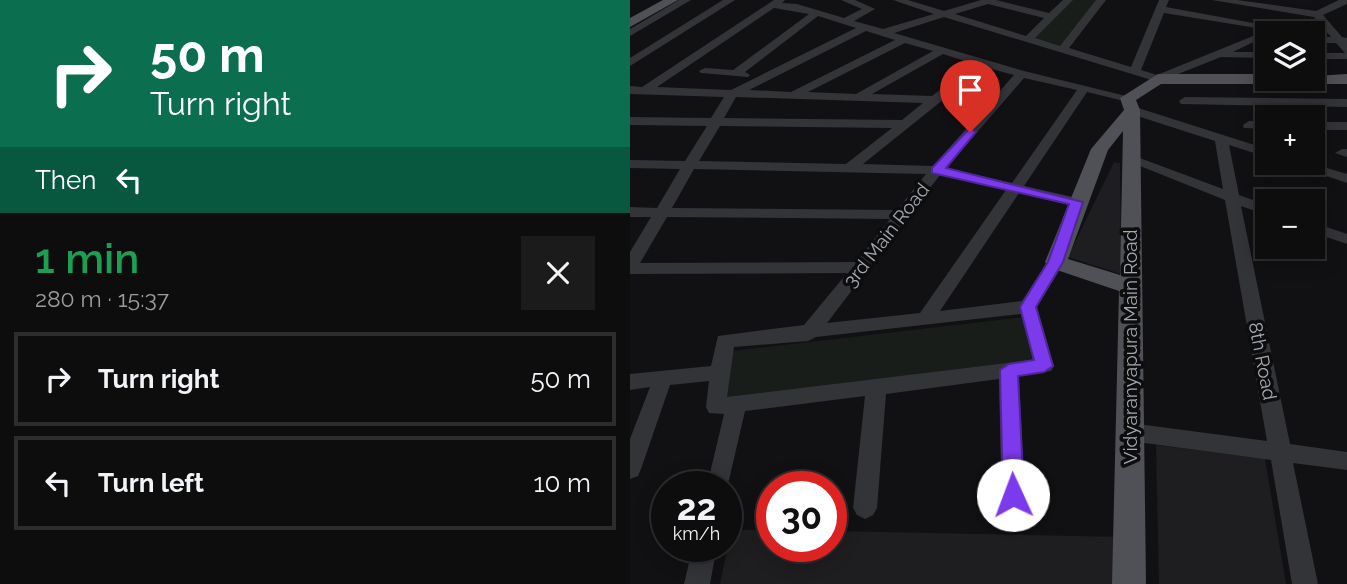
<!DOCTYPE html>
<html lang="en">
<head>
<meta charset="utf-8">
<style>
  :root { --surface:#0d0d0e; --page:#1b1b1c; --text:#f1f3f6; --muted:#9a9c9e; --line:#2d2d2e }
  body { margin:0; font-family:Raleway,sans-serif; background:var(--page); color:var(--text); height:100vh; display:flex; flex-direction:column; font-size:26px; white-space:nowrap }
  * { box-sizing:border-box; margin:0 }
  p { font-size:23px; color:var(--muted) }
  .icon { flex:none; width:38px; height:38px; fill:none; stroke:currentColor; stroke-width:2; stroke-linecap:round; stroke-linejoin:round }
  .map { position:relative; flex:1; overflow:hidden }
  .sheet { display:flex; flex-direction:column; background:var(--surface); width:630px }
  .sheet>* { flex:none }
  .guide { background:#0b6e4f; color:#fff; overflow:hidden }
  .controls { position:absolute; left:625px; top:21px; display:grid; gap:14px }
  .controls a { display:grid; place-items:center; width:70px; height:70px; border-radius:0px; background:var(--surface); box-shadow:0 4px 18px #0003,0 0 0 2px var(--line); font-size:35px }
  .speed { position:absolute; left:21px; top:471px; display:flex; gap:14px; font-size:35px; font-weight:700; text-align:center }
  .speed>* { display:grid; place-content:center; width:91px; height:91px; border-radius:50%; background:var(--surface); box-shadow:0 4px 18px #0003,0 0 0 2px var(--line); line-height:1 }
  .speed small { font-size:18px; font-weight:400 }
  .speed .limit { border:10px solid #d22; background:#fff; color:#111 }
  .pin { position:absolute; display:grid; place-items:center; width:60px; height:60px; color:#fff; margin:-72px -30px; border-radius:50% 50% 50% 0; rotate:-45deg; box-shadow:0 0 7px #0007 }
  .pin .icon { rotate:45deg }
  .me { position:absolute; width:77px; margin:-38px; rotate:358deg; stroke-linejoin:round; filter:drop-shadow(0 0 5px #0008) }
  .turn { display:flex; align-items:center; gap:24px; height:147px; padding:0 35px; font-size:32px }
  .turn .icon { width:91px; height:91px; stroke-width:2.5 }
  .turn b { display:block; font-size:49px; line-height:60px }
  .then { display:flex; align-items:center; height:66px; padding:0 35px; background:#0003; gap:14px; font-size:26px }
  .round { display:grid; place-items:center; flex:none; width:74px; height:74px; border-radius:0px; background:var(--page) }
  .overview { display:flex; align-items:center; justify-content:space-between; height:119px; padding:0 35px }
  h1 { font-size:42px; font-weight:600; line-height:52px; color:#1e9e55 }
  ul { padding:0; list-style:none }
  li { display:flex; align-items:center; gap:21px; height:94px; margin:0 14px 10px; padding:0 21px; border:4px solid var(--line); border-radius:0px }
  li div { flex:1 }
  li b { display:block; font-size:26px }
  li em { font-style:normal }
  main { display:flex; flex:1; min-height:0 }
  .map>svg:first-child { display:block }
  .built { fill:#1e1e20 }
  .green { fill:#181d19 }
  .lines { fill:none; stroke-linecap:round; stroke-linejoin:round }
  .minor { fill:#333438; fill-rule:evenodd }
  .major { fill:#4f5157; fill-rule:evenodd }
  .route { fill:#7c3aed; stroke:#51269a; stroke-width:2 }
  .labels { text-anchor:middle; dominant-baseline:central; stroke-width:7; stroke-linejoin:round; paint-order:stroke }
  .street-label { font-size:19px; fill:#a3a8b3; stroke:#0d0d0e }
</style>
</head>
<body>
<main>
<section class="sheet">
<div class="guide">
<div class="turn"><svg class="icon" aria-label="right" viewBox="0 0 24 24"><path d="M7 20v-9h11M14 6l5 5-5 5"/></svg><div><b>50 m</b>Turn right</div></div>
<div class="then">Then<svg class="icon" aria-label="left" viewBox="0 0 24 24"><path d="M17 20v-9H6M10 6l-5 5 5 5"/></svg></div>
</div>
<div class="overview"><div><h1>1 min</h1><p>280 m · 15:37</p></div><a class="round"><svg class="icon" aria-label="close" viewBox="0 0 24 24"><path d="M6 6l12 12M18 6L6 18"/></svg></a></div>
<ul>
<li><svg class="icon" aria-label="right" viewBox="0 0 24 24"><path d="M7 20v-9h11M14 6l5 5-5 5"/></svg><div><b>Turn right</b></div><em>50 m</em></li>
<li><svg class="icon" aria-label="left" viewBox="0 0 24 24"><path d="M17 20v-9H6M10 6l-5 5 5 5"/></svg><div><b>Turn left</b></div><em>10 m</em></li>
</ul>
</section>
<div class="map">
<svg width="717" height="584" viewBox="0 0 717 584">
  <rect width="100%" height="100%" fill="#111113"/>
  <g class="built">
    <path d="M484,162L490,163L491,274L438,257Z"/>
    <path d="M526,445L635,459L656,584H529Z"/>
    <path d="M101,530H142V546H201V531L493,537V584H90Z"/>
  </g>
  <g class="green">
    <path d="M441,0H468L431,48L401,40Z"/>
    <path d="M395,317L407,360L95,399L102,351Z"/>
  </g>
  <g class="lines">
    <g class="minor">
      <path d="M49,0H61L0,36V29Z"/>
      <path d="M93,0H105L0,66V58Z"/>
      <path d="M144,0H155L152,3L167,4L214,18L232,9L211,0H225L245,9L224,21L253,29L304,14L263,0H278L314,11L351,0H366L419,13L433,0H443L405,38L430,46L466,0H476L439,48L501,67L529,0H539L536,7L656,29L651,32L534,13L511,70L527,75L633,32L642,33L603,52H637V58L591,57L528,82L314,17L264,33L394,71L504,98L498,102L457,92L394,186L452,199L455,202L447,207L389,193L310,311L392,301L420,258L426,257L434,262L407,307L424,366L421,371L389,376L396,520L392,528L384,531L376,528L372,520L369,379L256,394L247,508L243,515L235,519L227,515L223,508L235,396L115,411L96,493V486H77L94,414L79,413L76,407L79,381L40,385L11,469L8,476L0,479V439L20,387L0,390V374L81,366L88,336L174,325L217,273L0,274V252L21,217H0V207L27,208L50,169L0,168V160L55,161L77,126L0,125V117L81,118L94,97L0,94V86L12,87ZM358,4L414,18L396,36L325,14ZM144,8L179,14L103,70L75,68L69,71L71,73L118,77L120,75L115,72L188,16L226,28L101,90L27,87ZM236,31L265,40L161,92L119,90ZM275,43L303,51L226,94L178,92ZM313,54L344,64L302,96L242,94ZM354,67L384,75L303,166L233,164ZM394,78L447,90L382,183L316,168ZM106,97L293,103L272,120L94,118ZM90,126L262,128L216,164L69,161ZM64,169L296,174L267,210L42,208ZM310,175L376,190L290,313L197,323ZM37,217L260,219L226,262L10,263ZM391,314L403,360L97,397L104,347L178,341L186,337Z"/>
      <path d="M582,0H607L686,11L709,0H717V4L693,15L712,37L717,38V59H682V53H715L706,43H682V37H701L684,17Z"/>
      <path d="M555,97L717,99V107L551,104L549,101Z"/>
      <path d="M502,106L637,149V157L599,145L609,195L637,205V215L611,206L660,444L717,452V470L663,463L688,584H662L641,460L500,441L492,438L489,432L492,426L500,423L637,441L595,200L495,160L497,157H507L593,189L585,141L498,113L496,110Z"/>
      <path d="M619,121H637V129L614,128L613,125Z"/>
      <rect x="682" y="122" width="35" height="8"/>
      <path d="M712,149H717V157L705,153Z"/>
      <path d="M659,163H680L717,174V183Z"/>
      <path d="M682,222L717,234V244L682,232Z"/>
      <path d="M63,546H87L80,584H54Z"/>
    </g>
    <g class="major">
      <path d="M33,0H48L0,27V18Z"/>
      <path d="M528,74H637V79L717,74V84H531L506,100L510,110L516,584H482L489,291L418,267L415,262L461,149L494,110L490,98ZM493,131L490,275L438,259L478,150Z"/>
    </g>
  </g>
  <path class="route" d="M340,128L346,132L316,168L453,202L433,262L406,307L423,366L414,372L388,376L394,495L391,501L383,504L376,501L373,495L370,370L379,364L404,360L390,307L418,262L439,204L302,173V168Z"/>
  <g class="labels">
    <g class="street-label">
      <text transform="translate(256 235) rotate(-52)">3rd Main Road</text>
      <text transform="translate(500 347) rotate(-90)">Vidyaranyapura Main Road</text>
      <text transform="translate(633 361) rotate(79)">8th Road</text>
    </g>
  </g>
</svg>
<div class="controls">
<a><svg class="icon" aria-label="layers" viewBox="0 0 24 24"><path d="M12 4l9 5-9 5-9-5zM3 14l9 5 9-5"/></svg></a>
<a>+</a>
<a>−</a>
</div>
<div class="speed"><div>22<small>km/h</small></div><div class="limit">30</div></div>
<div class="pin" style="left:340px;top:132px;background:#d93025"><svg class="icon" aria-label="arrive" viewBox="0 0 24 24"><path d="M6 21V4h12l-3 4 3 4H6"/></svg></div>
<svg class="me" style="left:383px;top:495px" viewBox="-20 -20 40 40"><circle r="19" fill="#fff"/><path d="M0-13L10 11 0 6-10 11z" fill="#7c3aed"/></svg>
</div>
</main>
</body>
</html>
